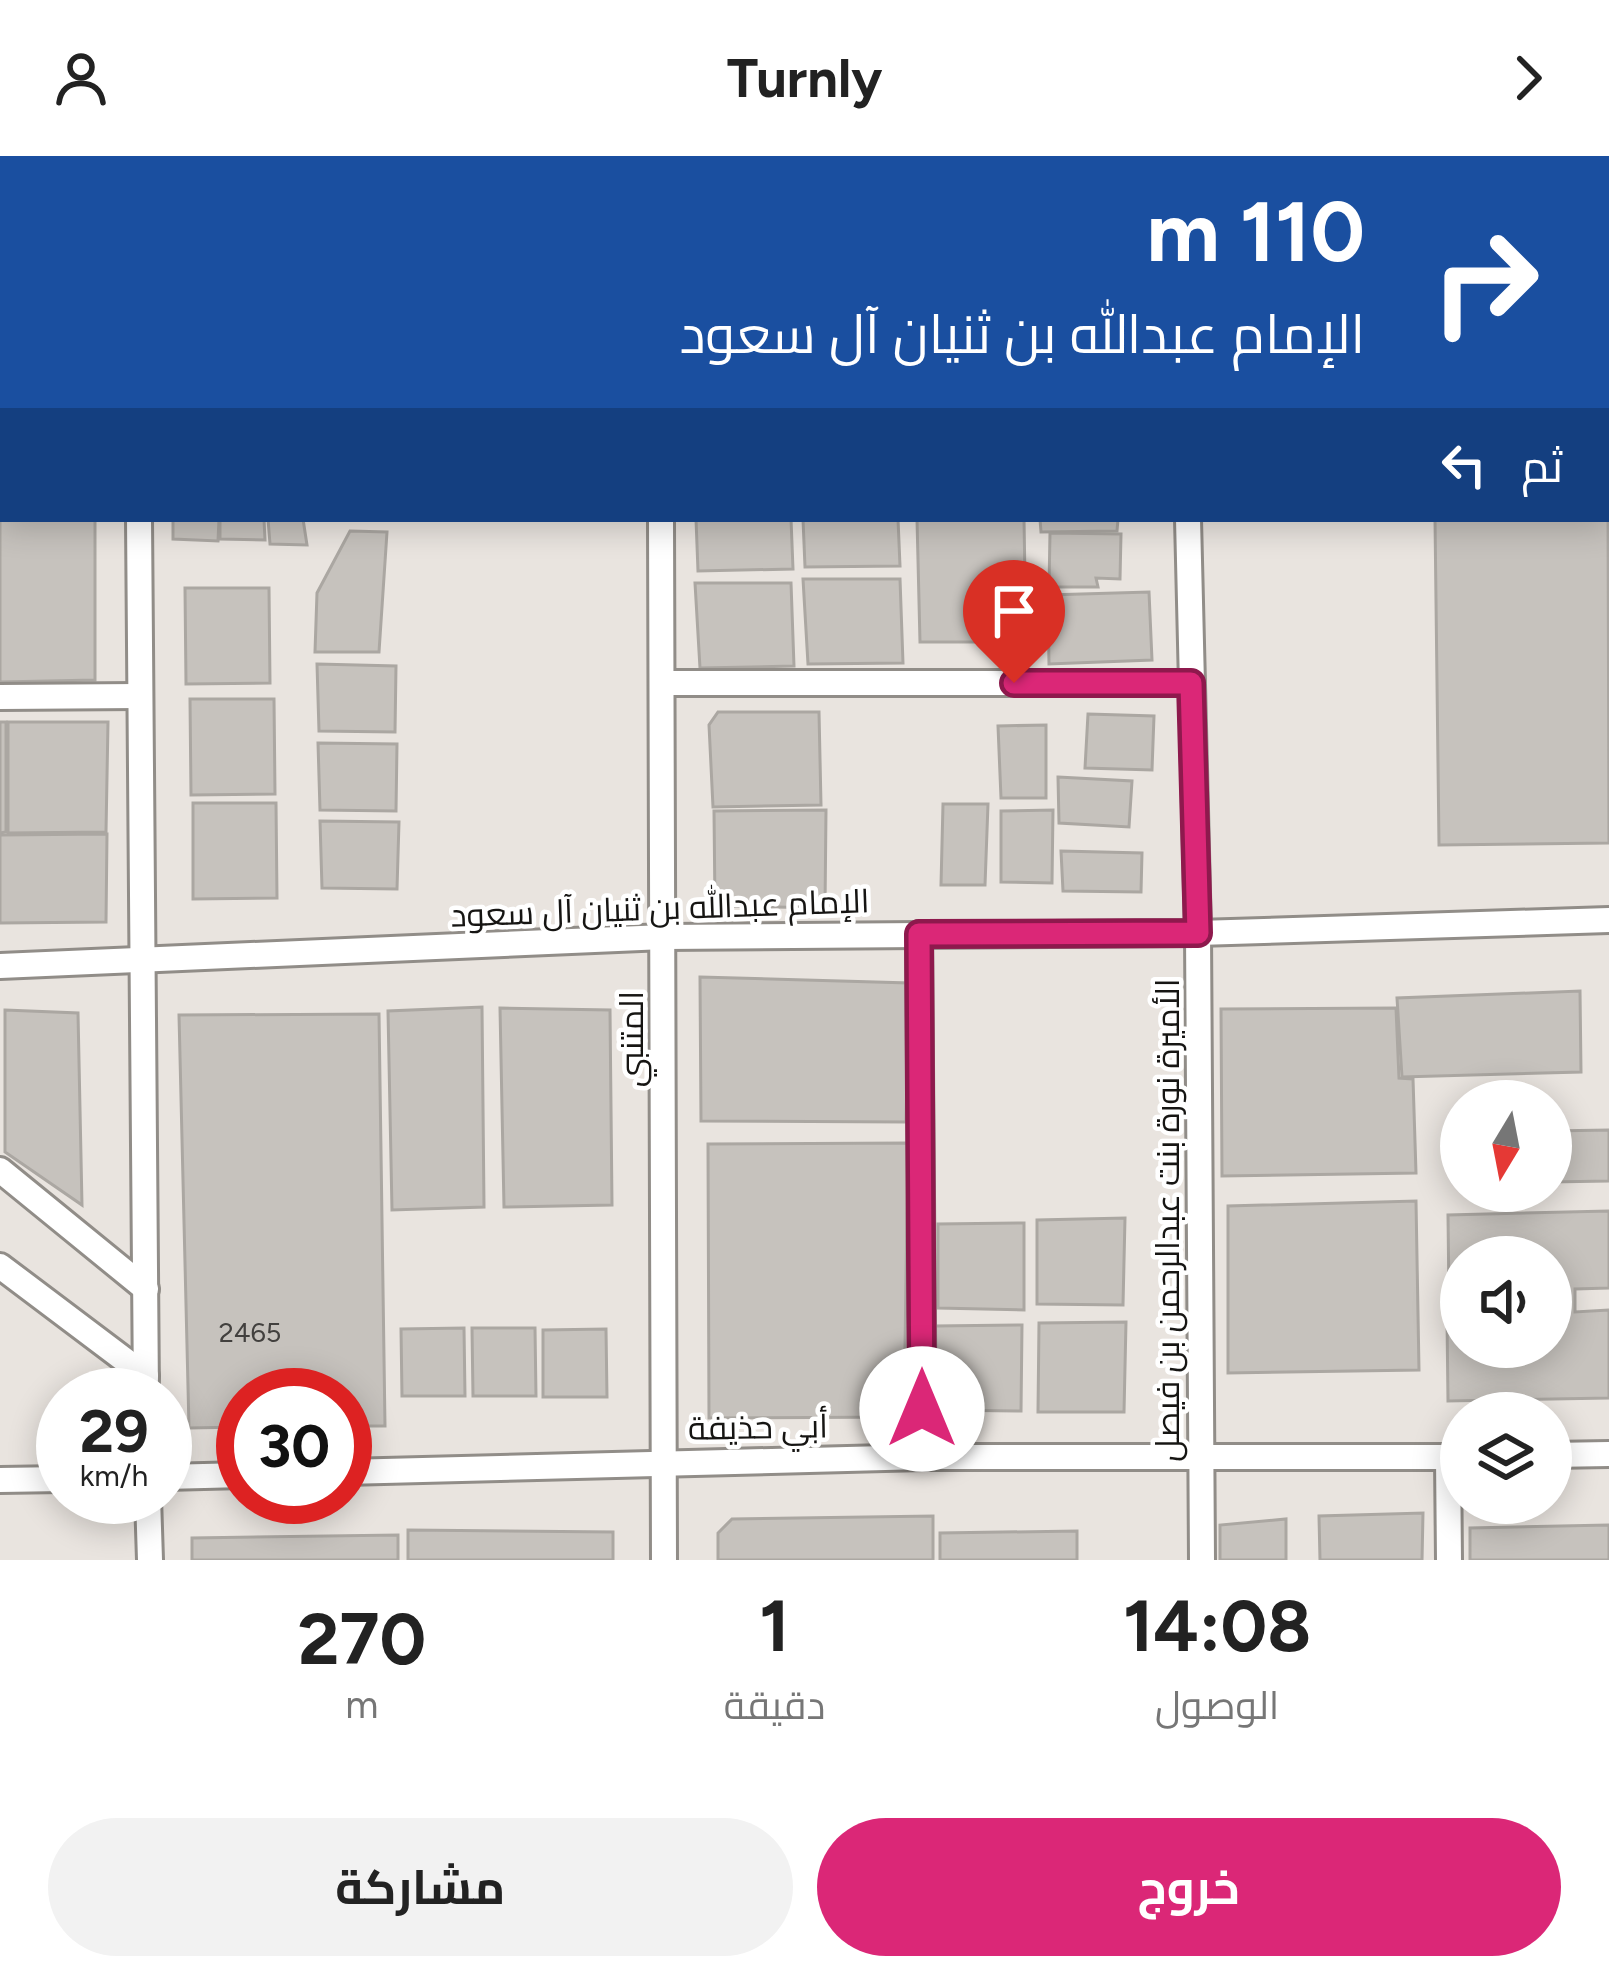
<!DOCTYPE html>
<html lang="ar">
<head>
<meta charset="utf-8">
<style>
  :root { --surface:#fff; --page:#f2f2f2; --text:#222; --muted:#767676; --accent:#db2777 }
  body { margin:0; font-family:Figtree,Cairo,sans-serif; background:var(--page); color:var(--text); direction:rtl; height:100vh; display:flex; flex-direction:column; font-size:45px; white-space:nowrap }
  * { box-sizing:border-box; margin:0 }
  p { font-size:39px; color:var(--muted) }
  .icon { flex:none; width:66px; height:66px; fill:none; stroke:currentColor; stroke-width:2; stroke-linecap:round; stroke-linejoin:round }
  .map { position:relative; height:1404px; overflow:hidden; direction:ltr }
  .sheet { display:flex; flex-direction:column; background:var(--surface); flex:1 }
  .sheet>* { flex:none }
  .hud { position:absolute; left:0px; top:0px; width:1611px; height:366px; box-shadow:0 6px 30px #0003; direction:rtl; background:#1a4fa0; color:#fff; overflow:hidden }
  .needle { width:78px; rotate:190deg }
  .tools { position:absolute; left:1440px; top:924px; display:grid; gap:24px }
  .tools a { display:grid; place-items:center; width:132px; height:132px; border-radius:50%; background:var(--surface); box-shadow:0 6px 30px #0003; font-size:60px }
  .speed { position:absolute; left:36px; top:1212px; display:flex; gap:24px; font-size:60px; font-weight:700; text-align:center }
  .speed>* { display:grid; place-content:center; width:156px; height:156px; border-radius:50%; background:var(--surface); box-shadow:0 6px 30px #0003; line-height:1 }
  .speed small { font-size:30px; font-weight:400 }
  .speed .limit { border:18px solid #d22; background:#fff; color:#111 }
  .pin { position:absolute; display:grid; place-items:center; width:102px; height:102px; color:#fff; margin:-123px -51px; border-radius:50% 50% 50% 0; rotate:-45deg; box-shadow:0 0 12px #0007 }
  .pin .icon { rotate:45deg }
  .me { position:absolute; width:132px; margin:-66px; rotate:0deg; stroke-linejoin:round; filter:drop-shadow(0 0 9px #0008) }
  .turn { display:flex; align-items:center; gap:42px; height:252px; padding:0 48px; font-size:54px }
  .turn .icon { width:156px; height:156px; stroke-width:2.5 }
  .turn b { display:block; font-size:84px; line-height:102px }
  .then { display:flex; align-items:center; height:114px; padding:0 48px; background:#0003; gap:24px; font-size:45px }
  .eta { display:flex; justify-content:space-evenly; align-items:center; height:204px; text-align:center }
  .eta b { font-size:72px; font-weight:700; line-height:84px }
  .button { display:flex; gap:24px; margin-top:auto; padding:24px 48px }
  .button a { flex:1; height:138px; border-radius:72px; background:var(--accent); color:#fff; font-size:48px; font-weight:700; line-height:138px; text-align:center }
  .button a+a { background:var(--page); color:var(--text) }
  header { display:flex; justify-content:space-between; align-items:center; height:156px; padding:0 48px; background:var(--surface); font-size:54px; font-weight:700 }
  .map>svg:first-child { display:block }
  .building { fill:#c6c2bd; stroke:#aba7a2; stroke-width:3 }
  .lines { fill:none; stroke-linecap:round; stroke-linejoin:round }
  .street-casing { stroke:#918d88; stroke-width:30 }
  .street { stroke:#fff; stroke-width:24 }
  .route-casing { stroke:#8e194d; stroke-width:30 }
  .route { stroke:#db2777; stroke-width:21 }
  .labels { text-anchor:middle; dominant-baseline:central; stroke-width:9; stroke-linejoin:round; paint-order:stroke }
  .number-label { font-size:27px; fill:#42403e }
  .street-label { font-size:33px; fill:#161513; stroke:#fff }
</style>
</head>
<body>
<header><svg class="icon" aria-label="forward" viewBox="0 0 24 24"><path d="M9 5l7 7-7 7"/></svg>Turnly<svg class="icon" aria-label="person" viewBox="0 0 24 24"><circle cx="12" cy="8" r="4"/><path d="M4 21q1-7 8-7t8 7"/></svg></header>
<div class="map">
<svg width="1609" height="1404" viewBox="0 0 1609 1404">
  <rect width="100%" height="100%" fill="#e9e4df"/>
  <g class="building">
    <rect x="163" y="0" width="220" height="3"/>
    <path d="M1227,0H1609V209L1608,3H1227Z"/>
    <path d="M0,335H3V363H95V524L0,526Z"/>
    <path d="M1608,346L1609,687L1439,689L1435,363H1608Z"/>
    <path d="M173,363H219L218,385L173,383Z"/>
    <path d="M220,363H264L265,384L220,383Z"/>
    <path d="M268,363H303L307,389L270,388Z"/>
    <path d="M696,363H791L793,413L698,415Z"/>
    <path d="M803,363H898L900,410L805,411Z"/>
    <path d="M917,363H1024L1026,486H920Z"/>
    <path d="M1040,363H1118L1117,375L1041,376Z"/>
    <path d="M350,375L387,376L379,496H315L317,437Z"/>
    <path d="M1050,377L1121,378L1120,423L1096,422L1098,431H1049Z"/>
    <path d="M803,423H900L903,507L808,508Z"/>
    <path d="M695,427H791L794,510L700,512Z"/>
    <path d="M185,432H269L270,527L186,528Z"/>
    <path d="M1149,436L1152,504L1049,508L1048,439Z"/>
    <path d="M317,508L396,510L395,576L319,575Z"/>
    <path d="M190,543H274L275,638L191,639Z"/>
    <path d="M718,556H819L821,649L713,651L709,569Z"/>
    <path d="M1088,558L1154,560L1152,614L1085,612Z"/>
    <path d="M0,566H6V676L0,677Z"/>
    <path d="M8,566H108L106,676L8,677Z"/>
    <path d="M1046,569V642H1001L998,570Z"/>
    <path d="M318,587L397,588L396,655L320,654Z"/>
    <path d="M1058,621L1132,625L1129,671L1059,667Z"/>
    <path d="M193,647H276L277,742L193,743Z"/>
    <path d="M943,648H988L985,729H941Z"/>
    <path d="M826,654L825,752L715,750L714,655Z"/>
    <path d="M1053,654L1052,727L1001,726V655Z"/>
    <path d="M320,665L399,666L397,733L322,732Z"/>
    <path d="M107,678L106,766L0,767V679Z"/>
    <path d="M1061,695L1142,697L1141,736L1063,735Z"/>
    <path d="M700,821L909,827L906,966L701,965Z"/>
    <path d="M1580,835L1581,916L1402,921L1397,842Z"/>
    <path d="M482,851L484,1051L392,1054L388,855Z"/>
    <path d="M500,852L610,854L612,1049L504,1051Z"/>
    <path d="M1396,852L1399,922L1413,923L1416,1017L1222,1020L1221,853Z"/>
    <path d="M5,854L78,857L82,1049L5,996Z"/>
    <path d="M379,858L385,1270H345V1239H243V1271L189,1272L179,859Z"/>
    <path d="M1609,974V1025L1551,1026V975Z"/>
    <path d="M908,987L904,1261L709,1262L708,988Z"/>
    <path d="M1416,1045L1419,1214L1228,1217V1050Z"/>
    <path d="M1609,1055V1132L1575,1133V1156L1609,1154V1242L1448,1245L1447,1163L1461,1162V1191H1551V1101H1461V1141H1449L1448,1059Z"/>
    <path d="M1125,1062L1123,1149L1037,1148V1064Z"/>
    <path d="M1024,1067V1154L938,1152V1068Z"/>
    <path d="M1126,1166L1124,1256H1038L1039,1167Z"/>
    <path d="M1022,1169L1021,1255L935,1254V1170Z"/>
    <path d="M464,1172L465,1240H402L401,1173Z"/>
    <path d="M472,1172H535L536,1240H473Z"/>
    <path d="M606,1173L607,1241H543V1174Z"/>
    <path d="M1423,1357L1422,1404H1320L1319,1360Z"/>
    <path d="M933,1360V1404H718V1377L732,1363Z"/>
    <path d="M1286,1363V1404H1220V1369Z"/>
    <path d="M1609,1369V1404H1470V1372Z"/>
    <path d="M408,1374L613,1376V1404H408Z"/>
    <path d="M1077,1375V1404H940V1377Z"/>
    <path d="M398,1379V1404H192V1382Z"/>
  </g>
  <g class="lines">
    <g class="street-casing">
      <g id="street">
        <path d="M130,0V3"/>
        <path d="M658,0V3"/>
        <path d="M1182,0V3"/>
        <path d="M1608,248H1609"/>
        <path d="M0,274H3"/>
        <path d="M139,363L146,1239"/>
        <path d="M661,363L664,1404"/>
        <path d="M1188,363L1198,777L1202,1404"/>
        <path d="M662,527H1191"/>
        <path d="M0,541L139,540"/>
        <path d="M919,778L923,1301"/>
        <path d="M0,810L664,781L1198,777L1609,764"/>
        <path d="M0,1014L146,1133"/>
        <path d="M0,1110L146,1220"/>
        <path d="M1551,1299L1609,1298"/>
        <path d="M1448,1301L1449,1404"/>
        <path d="M345,1316L923,1301H1461"/>
        <path d="M165,1321L243,1319"/>
        <path d="M0,1324L63,1323"/>
        <path d="M148,1341L150,1404"/>
      </g>
    </g>
    <use href="#street" class="street"/>
  </g>
  <g class="lines">
    <g class="route-casing">
      <path id="route" d="M922,1253L919,778L1198,777L1191,527H1014"/>
    </g>
    <use href="#route" class="route"/>
  </g>
  <g class="labels">
    <g class="number-label">
      <text x="250" y="1176">2465</text>
    </g>
    <g class="street-label">
      <text transform="translate(660 752) rotate(-2)">الإمام عبدالله بن ثنيان آل سعود</text>
      <text transform="translate(631 883) rotate(-90)">المتنبي</text>
      <text transform="translate(1167 1064) rotate(-90)">الأميرة نورة بنت عبدالرحمن بن فيصل</text>
      <text transform="translate(758 1271) rotate(-1)">أبي حذيفة</text>
    </g>
  </g>
</svg>
<div class="tools">
<a><svg class="needle" viewBox="-14 -14 28 28"><path d="M0-13l5 13h-10z" fill="#e53935"/><path d="M0 13l5-13h-10z" fill="#767676"/></svg></a>
<a><svg class="icon" aria-label="sound" viewBox="0 0 24 24"><path d="M4 9h4l5-4v14l-5-4H4zM17 9q2 3 0 6"/></svg></a>
<a><svg class="icon" aria-label="layers" viewBox="0 0 24 24"><path d="M12 4l9 5-9 5-9-5zM3 14l9 5 9-5"/></svg></a>
</div>
<div class="speed"><div>29<small>km/h</small></div><div class="limit">30</div></div>
<div class="pin" style="left:1014px;top:527px;background:#d93025"><svg class="icon" aria-label="arrive" viewBox="0 0 24 24"><path d="M6 21V4h12l-3 4 3 4H6"/></svg></div>
<svg class="me" style="left:922px;top:1253px" viewBox="-20 -20 40 40"><circle r="19" fill="#fff"/><path d="M0-13L10 11 0 6-10 11z" fill="#db2777"/></svg>
<div class="hud">
<div class="turn"><svg class="icon" aria-label="right" viewBox="0 0 24 24"><path d="M7 20v-9h11M14 6l5 5-5 5"/></svg><div><b>110 m</b>الإمام عبدالله بن ثنيان آل سعود</div></div>
<div class="then">ثم<svg class="icon" aria-label="left" viewBox="0 0 24 24"><path d="M17 20v-9H6M10 6l-5 5 5 5"/></svg></div>
</div>
</div>
<section class="sheet">
<div class="eta">
<div><b>14:08</b><p>الوصول</p></div>
<div><b>1</b><p>دقيقة</p></div>
<div><b>270</b><p>m</p></div>
</div>
<div class="button"><a>خروج</a><a>مشاركة</a></div>
</section>
</body>
</html>
